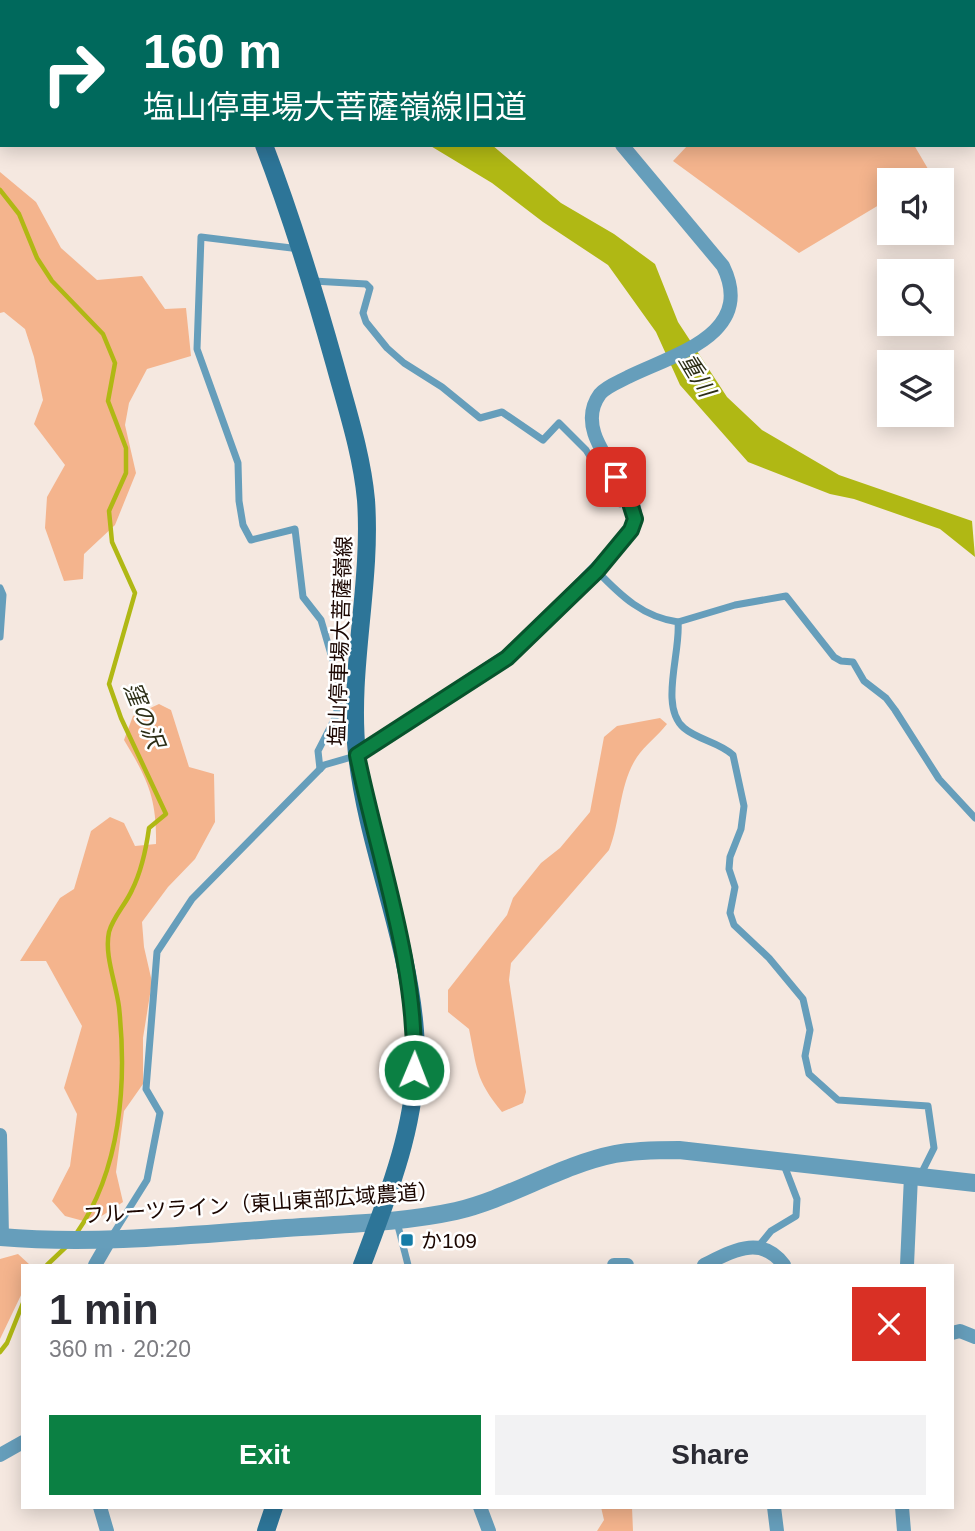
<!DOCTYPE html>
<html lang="en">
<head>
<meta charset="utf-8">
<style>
  :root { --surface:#fff; --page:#f2f2f3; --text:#2b2b33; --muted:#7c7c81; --accent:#0b8043 }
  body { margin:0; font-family:Arial,"Noto Sans JP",sans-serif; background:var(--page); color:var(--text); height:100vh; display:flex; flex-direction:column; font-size:26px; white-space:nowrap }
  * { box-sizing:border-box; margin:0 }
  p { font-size:23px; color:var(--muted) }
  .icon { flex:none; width:38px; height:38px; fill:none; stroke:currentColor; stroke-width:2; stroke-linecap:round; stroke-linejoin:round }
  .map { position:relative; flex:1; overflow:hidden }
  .drawer { position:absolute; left:21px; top:1264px; width:933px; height:245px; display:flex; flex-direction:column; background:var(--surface); border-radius:0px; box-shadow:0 4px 18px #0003 }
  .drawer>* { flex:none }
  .banner { position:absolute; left:0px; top:0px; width:976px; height:147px; box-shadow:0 4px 18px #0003; background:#00695c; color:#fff; overflow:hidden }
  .tools { position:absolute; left:877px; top:168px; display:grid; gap:14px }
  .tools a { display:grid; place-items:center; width:77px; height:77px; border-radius:0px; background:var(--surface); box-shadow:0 4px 18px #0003; font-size:35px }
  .pin { position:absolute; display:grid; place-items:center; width:60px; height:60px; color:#fff; margin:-30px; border-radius:14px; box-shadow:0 4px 10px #0006 }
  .me { position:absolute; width:77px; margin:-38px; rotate:1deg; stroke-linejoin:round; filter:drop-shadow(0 0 5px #0008) }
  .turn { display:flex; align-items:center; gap:24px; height:147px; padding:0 28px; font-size:32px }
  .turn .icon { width:91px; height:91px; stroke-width:2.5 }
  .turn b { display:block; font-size:49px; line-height:60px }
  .round { display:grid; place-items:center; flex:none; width:74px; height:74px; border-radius:0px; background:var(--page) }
  .overview { display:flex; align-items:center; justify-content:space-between; height:119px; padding:0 28px }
  h1 { font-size:42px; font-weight:700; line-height:52px }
  .primary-button { display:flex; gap:14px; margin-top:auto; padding:14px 28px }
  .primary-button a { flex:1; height:80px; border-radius:0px; background:var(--accent); color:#fff; font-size:28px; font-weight:700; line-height:80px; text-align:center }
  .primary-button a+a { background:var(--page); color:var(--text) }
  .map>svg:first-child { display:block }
  .green { fill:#f4b48d }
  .water { fill:#b0b814 }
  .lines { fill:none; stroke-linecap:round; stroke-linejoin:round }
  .stream { stroke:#b0b814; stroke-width:4.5 }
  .service { stroke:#669ebb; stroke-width:7 }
  .minor { stroke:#669ebb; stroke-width:14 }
  .tertiary { stroke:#669ebb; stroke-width:18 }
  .secondary { stroke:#2d7598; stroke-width:18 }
  .trunk { stroke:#0c4b66; stroke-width:19 }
  .route-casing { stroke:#07532c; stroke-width:18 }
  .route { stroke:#0b8043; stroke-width:12 }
  .poi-dot { fill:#157ca7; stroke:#fff; stroke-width:2.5 }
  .labels { text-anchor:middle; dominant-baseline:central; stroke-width:5; stroke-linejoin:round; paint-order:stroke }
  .street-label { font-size:21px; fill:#1b0600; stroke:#fff }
  .poi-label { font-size:21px; fill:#1b0600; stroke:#fff; text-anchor:start }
  .water-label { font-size:23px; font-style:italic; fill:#2c2e16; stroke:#fff }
</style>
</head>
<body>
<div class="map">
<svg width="975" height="1531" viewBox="0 0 975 1531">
  <rect width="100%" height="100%" fill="#f5e8e0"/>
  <g class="green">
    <path d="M688,145H914L931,174L920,180H889V199L799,253L673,161Z"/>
    <path d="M0,172L36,202L61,248L97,280L142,276L165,309L186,308L191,356L147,369L129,403L125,425L136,473L115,525L84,554L83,579L64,581L45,528L47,497L65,465L34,424L43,400L34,357L25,329L4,312L0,313Z"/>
    <path d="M159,704L171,710L189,767L214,774L215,822L195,859L168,887L142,922L144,947L152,982L143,1038V1084L124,1111L116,1172L123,1202L91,1223L65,1216L52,1201L70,1166L77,1114L64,1088L82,1026L46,961H20L60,898L74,889L91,831L110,817L124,823L135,846L156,844C157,798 147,778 124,740L133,716Z"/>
    <path d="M660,718L667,724C658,736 645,745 637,757C619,784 621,820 609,850L511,963L509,980L526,1092L523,1103L502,1112C475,1079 477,1068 469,1029L448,1012V990L507,915L513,898L541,863L560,848L590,812L604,737L617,726Z"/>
    <path d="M18,1254L30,1265H23V1291L0,1339V1259Z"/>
    <path d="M601,1507H632L633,1531H597L604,1520Z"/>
  </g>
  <path class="water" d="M429,145H492L561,203L614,234L655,264L678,322L727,397L762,430L839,475L972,521L975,557L940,529L854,499L830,494L748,462L680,385L656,332L608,265L543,222L492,183Z"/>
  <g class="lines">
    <g class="stream">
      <path d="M0,190L19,214L37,258L52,281L103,334L115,363L108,401L126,448V473L109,511L112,542L135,593L109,684L121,718L166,814L149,828C146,850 142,870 132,890C126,904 113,917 109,932C104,955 116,983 119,1007C127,1083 121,1170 76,1234"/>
      <path d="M47,1265L69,1244"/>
      <path d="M0,1352L7,1343L23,1303"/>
    </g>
    <g class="service">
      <path d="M300,249L201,237L197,349L238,463L239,501L243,525L251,540L295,529L303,597L321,620L342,692L335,718L318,751L320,769"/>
      <path d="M313,281L366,284L370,288L363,313L366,322L387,348L404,363L442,387L480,418L502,412L543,440L559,423L586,450L620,504L629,500"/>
      <path d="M597,571C621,596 643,617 678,622C681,652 659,707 684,728C698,740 719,742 733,755L744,806L741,829L730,857L729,869L735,887L730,913L734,925L769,958L803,999L810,1030L805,1056L809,1074L838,1100L928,1106L934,1148L920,1176"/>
      <path d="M0,588L3,595L0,637"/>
      <path d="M678,622L735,605L786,596L834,657L841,661L853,662L864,681L886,698L895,710L939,779L975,818"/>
      <path d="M397,1222L408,1265"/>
      <path d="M112,1236L147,1180L160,1113L146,1089L157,952L192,899L324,765L355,756"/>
      <path d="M758,1247L771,1231L796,1216L797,1199L784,1165"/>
    </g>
    <g class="minor">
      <path d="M561,0L572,2"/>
      <path d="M628,2L629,0"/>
      <path d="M357,755L519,648L620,544C627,536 635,527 635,516C636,482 569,436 600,394C607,386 619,382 628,377C675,354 756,334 723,266L622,145"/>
      <path d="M0,1135L2,1237"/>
      <path d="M95,1265L110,1239"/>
      <path d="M614,1265H627"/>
      <path d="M704,1265C733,1251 761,1234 784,1265"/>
      <path d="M907,1265L911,1176"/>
      <path d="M952,1333L960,1331L975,1337"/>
      <path d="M0,1455L23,1442"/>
      <path d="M100,1507L107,1531"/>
      <path d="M480,1507L489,1531"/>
      <path d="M774,1507L777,1531"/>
      <path d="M902,1507L904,1531"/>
    </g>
    <path class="tertiary" d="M0,1237C95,1245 191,1235 286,1228C342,1224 401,1223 456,1211C511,1198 560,1165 615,1154C636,1150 658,1150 679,1150L975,1183"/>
    <g class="secondary">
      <path d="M230,2V0"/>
      <path d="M264,145C292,218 314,290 335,365C347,409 362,455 366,500C372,585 348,669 357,754C367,847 408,936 415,1031C422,1111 390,1191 362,1265"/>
      <path d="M266,1531L274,1507"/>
    </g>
    <path class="trunk" d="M859,0L860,2"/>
  </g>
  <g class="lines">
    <g class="route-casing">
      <path id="route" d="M414,1070C417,964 378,858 357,755L507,658L597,571L631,530L635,519L629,500L616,477"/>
    </g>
    <use href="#route" class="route"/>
  </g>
  <rect class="poi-dot" x="400" y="1233" width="14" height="14" rx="3.5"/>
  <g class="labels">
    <g class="street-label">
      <text transform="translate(340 641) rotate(-88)">塩山停車場大菩薩嶺線</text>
      <text transform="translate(261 1203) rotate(-4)">フルーツライン（東山東部広域農道）</text>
    </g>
    <g class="poi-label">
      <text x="421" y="1240">か109</text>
    </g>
    <g class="water-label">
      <text transform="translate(697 375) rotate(59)">重川</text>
      <text transform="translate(144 715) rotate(68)">窪の沢</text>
    </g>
  </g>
</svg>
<div class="tools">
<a><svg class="icon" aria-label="sound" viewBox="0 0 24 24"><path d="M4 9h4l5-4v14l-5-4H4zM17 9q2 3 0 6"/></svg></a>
<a><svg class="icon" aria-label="search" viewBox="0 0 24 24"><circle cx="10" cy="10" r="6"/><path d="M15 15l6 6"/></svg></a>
<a><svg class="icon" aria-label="layers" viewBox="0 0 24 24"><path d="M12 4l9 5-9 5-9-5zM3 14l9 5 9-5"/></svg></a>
</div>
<div class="pin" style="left:616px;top:477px;background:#d93025"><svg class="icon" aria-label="arrive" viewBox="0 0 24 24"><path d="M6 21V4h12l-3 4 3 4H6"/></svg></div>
<svg class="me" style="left:414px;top:1070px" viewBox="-20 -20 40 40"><circle r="17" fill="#0b8043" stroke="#fff" stroke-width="3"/><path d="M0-11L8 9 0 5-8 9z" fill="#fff"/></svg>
<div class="banner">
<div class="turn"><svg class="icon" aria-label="right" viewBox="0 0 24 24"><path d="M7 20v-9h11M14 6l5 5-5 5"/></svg><div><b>160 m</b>塩山停車場大菩薩嶺線旧道</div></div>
</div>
<section class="drawer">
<div class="overview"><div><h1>1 min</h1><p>360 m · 20:20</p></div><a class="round" style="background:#d93025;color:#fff"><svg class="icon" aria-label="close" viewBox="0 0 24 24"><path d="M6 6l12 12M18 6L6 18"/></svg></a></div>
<div class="primary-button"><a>Exit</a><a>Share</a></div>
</section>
</div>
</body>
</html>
